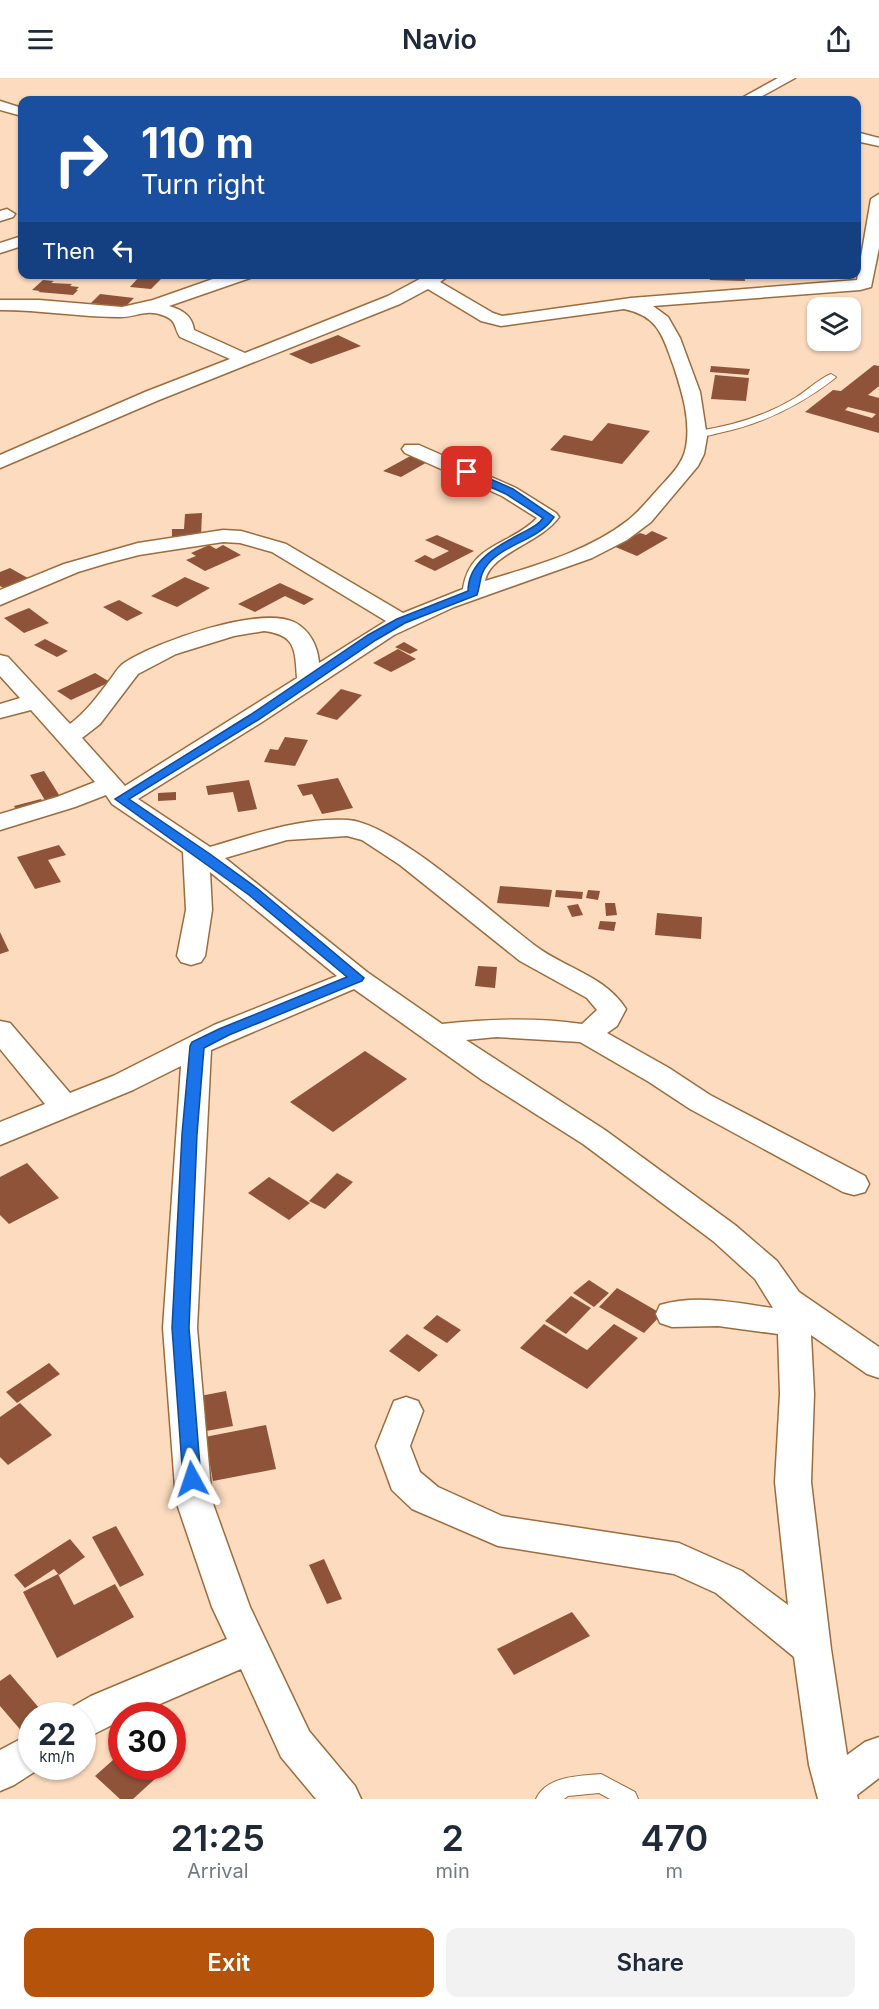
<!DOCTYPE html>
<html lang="en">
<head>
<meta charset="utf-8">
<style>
  :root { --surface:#fff; --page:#f2f2f3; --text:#1f2937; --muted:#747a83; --accent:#b45309 }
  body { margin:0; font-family:Inter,sans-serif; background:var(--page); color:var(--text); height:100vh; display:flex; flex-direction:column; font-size:22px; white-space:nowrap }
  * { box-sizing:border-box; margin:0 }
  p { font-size:20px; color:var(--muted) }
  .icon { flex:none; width:33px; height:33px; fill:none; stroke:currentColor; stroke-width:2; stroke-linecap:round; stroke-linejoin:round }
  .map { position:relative; height:1721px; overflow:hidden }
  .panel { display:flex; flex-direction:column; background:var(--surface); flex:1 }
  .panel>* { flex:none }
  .top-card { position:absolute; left:18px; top:18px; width:843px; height:183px; border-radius:12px; box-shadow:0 2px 4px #0004; background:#1a4fa0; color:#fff; overflow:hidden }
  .controls { position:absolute; left:807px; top:219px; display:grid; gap:12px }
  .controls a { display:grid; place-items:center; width:54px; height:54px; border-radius:12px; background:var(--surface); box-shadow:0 2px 4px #0004; font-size:30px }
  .speed { position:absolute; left:18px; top:1624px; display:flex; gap:12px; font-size:30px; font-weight:700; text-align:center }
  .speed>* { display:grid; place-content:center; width:78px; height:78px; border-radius:50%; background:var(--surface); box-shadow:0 2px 4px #0004; line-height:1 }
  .speed small { font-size:15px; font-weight:400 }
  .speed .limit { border:9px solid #d22; background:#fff; color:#111 }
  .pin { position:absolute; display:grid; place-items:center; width:51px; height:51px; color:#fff; margin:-26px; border-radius:12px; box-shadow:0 3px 9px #0006 }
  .me { position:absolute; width:66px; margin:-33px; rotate:355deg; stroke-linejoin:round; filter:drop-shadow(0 0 4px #0008) }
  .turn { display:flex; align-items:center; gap:21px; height:126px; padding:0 24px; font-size:27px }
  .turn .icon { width:78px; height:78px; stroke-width:2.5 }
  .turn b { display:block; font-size:42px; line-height:51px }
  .then { display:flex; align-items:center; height:57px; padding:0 24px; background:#0003; gap:12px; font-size:22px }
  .eta { display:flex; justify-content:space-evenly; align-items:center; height:102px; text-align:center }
  .eta b { font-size:36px; font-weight:600; line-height:42px }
  .action { display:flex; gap:12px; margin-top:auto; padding:12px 24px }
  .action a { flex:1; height:69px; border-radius:12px; background:var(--accent); color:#fff; font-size:24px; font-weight:600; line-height:69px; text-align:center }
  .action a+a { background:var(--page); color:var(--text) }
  header { display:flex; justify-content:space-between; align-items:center; height:78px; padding:0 24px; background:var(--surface); font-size:27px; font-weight:600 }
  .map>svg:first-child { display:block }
  .building { fill:#8e5339; fill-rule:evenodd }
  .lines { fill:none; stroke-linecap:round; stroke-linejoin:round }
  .service-casing { stroke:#9c6c3d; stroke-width:2 }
  .minor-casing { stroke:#9c6c3d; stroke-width:3 }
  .service { fill:#fff; fill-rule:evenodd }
  .minor { fill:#fff; fill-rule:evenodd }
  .route { fill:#1a73e8; stroke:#114b97; stroke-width:1.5 }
</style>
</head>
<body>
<header><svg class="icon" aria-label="menu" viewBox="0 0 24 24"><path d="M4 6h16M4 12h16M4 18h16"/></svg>Navio<svg class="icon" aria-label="share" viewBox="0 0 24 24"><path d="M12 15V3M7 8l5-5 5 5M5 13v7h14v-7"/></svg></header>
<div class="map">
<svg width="879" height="1721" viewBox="0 0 879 1721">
  <rect width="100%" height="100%" fill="#fcdbbe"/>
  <g class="building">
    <path d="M709,196H744L745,203L710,202Z"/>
    <path d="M139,199L161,201L151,211L130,209Z"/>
    <path d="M43,202L54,203L51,205L72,206L70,208L79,209L76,212H78L73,217L38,214L40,213L32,212Z"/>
    <path d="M100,216L134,220L125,229L91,225Z"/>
    <path d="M338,257L361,268L311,286L289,276Z"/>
    <path d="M874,287L879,288V308L868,317L879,320V355L805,334L833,312L841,313ZM848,329L876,336L872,340L845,332Z"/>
    <path d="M711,288L750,291L748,297L710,294Z"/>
    <path d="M715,297L749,300L746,323L711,321Z"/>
    <path d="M608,345L650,353L622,386L550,372L564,357L592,363Z"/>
    <path d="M414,376L431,382L401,399L383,393Z"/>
    <path d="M202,435L201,458L172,459V451H184L185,436Z"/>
    <path d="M652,453L668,460L637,478L613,468L640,455L646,457Z"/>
    <path d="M437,457L460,467L474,473L435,493L414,483L425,477L433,481L449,473L425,462Z"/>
    <path d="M209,467L216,471L223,467L241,477L205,493L186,482L196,478L191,475Z"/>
    <path d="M10,490L33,503L9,513L0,508V494Z"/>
    <path d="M185,499L210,510L177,529L151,518Z"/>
    <path d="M280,505L314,521L304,527L285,518L255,534L238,526Z"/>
    <path d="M119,522L143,535L127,543L103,529Z"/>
    <path d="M29,530L49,545L24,555L4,540Z"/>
    <path d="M45,561L68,573L57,579L34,567Z"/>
    <path d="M404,564L418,572L410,576L395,569Z"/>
    <path d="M398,571L416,581L391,594L373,585Z"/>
    <path d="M95,595L110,604L71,622L57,613Z"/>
    <path d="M341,611L362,617L337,642L316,636Z"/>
    <path d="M285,659L308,662L295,688L264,684L270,671L278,672Z"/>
    <path d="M44,693L61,720L46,724L30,697Z"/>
    <path d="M338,700L353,730L322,736L312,716L303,718L297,707Z"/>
    <path d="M249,702L257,731L238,734L233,714L208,717L206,708Z"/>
    <path d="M176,714V722L158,723V715Z"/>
    <path d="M41,721L46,730L19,737L14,728Z"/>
    <path d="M59,767L66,777L48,782L61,804L35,811L17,779Z"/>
    <path d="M500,808L552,812L549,829L497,825Z"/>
    <path d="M556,812L583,814L582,821L555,819Z"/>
    <path d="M588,812L600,813L598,822L586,820Z"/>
    <path d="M605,825H615L617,837L606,838Z"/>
    <path d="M578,826L583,837L572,839L567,828Z"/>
    <path d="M657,835L702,839L701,861L655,857Z"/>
    <path d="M600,843L616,844L614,853L598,851Z"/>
    <path d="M0,854L9,873L0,876Z"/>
    <path d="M478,888L497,889L495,910L475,908Z"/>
    <path d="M365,973L407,1001L333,1054L290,1024Z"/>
    <path d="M27,1085L59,1120L9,1146L0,1137V1099Z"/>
    <path d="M337,1095L353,1104L325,1131L309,1123Z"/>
    <path d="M269,1099L310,1125L289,1142L248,1115Z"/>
    <path d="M589,1202L609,1215L594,1229L573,1215Z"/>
    <path d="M617,1210L662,1236L644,1255L599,1229Z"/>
    <path d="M571,1218L591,1230L566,1256L545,1243Z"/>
    <path d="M437,1237L461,1252L447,1265L423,1250Z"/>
    <path d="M544,1246L587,1272L614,1246L638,1260L587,1311L520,1270Z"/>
    <path d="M407,1256L438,1277L419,1294L389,1273Z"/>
    <path d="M49,1285L60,1296L17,1325L6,1314Z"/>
    <path d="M226,1313L233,1348L201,1354L195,1319Z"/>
    <path d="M20,1325L52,1357L8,1387L0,1379V1339Z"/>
    <path d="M266,1347L276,1391L213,1403L205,1359Z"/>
    <path d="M116,1448L144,1497L120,1509L92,1459Z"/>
    <path d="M70,1461L85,1479L59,1497L54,1491L25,1510L14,1497Z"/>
    <path d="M324,1481L342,1521L327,1526L309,1487Z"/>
    <path d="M58,1496L74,1527L115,1506L134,1539L57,1580L23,1514Z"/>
    <path d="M572,1534L590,1558L514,1597L497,1571Z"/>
    <path d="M10,1596L46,1638H32V1650L24,1656L0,1628V1603Z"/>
    <path d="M122,1674V1689H168L133,1721H120L95,1698Z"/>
  </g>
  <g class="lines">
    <g class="service-casing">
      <g id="service">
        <path d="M831,296L836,299L834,301C799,328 762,346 719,355C711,357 699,361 692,356L697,353C732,348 765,338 795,320C807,313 818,301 831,296Z"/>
        <path d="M601,1696L635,1714L638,1721H610L599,1715L568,1718L564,1721H536C546,1698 579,1698 601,1696Z"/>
      </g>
    </g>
    <g class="minor-casing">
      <g id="minor">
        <path d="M778,0H795L755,22H738Z"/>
        <path d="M0,23L22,30V38L0,32Z"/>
        <path d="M856,54L879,60V68L856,63Z"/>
        <path d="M879,116V170L871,209L860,212L653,228L668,239L680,260L700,314L707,359L704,376L698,388L651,444L627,462L592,480L454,529L394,557L262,644L138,721L210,769C253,756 302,739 348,742C395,745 496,839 537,869C567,891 605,898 626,931L617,948L607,955L669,990L710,1017L865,1098L869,1106L865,1114L854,1117L843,1114L690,1031L649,1004L580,964L496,959L466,962L605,1052L735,1147L777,1183L799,1214L879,1269V1300L867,1296L811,1257L814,1316L811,1404L831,1571L847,1677L865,1664L879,1659V1700L857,1717L858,1721H818L809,1687L794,1579L716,1515L674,1496L498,1468L412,1431L392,1412L376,1368L394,1323L406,1319L418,1323L423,1333L410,1368L420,1394L438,1409L502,1438L679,1465L742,1493L788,1527L775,1404L780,1316L778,1256L718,1248L672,1249L660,1245L656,1236L660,1227C697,1216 736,1225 773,1230L755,1201L713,1163L583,1066L482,1002L354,911L211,972L197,1250L212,1423L250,1529L309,1653L355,1708L361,1721H316L281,1679L241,1591L132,1638H122V1642L82,1662V1638H65L68,1631L91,1618L227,1561L212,1529L176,1423L163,1250L181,988L133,1012L0,1067V1044L45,1026L0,971V943L10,945L70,1015L113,998L214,947L337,898L210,794L212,832L205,878L201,884L191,887L181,884L177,878L186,832L183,774L112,726L106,717L75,729L0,752V736L57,719L95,704L31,632L0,640V626L20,620L0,598V577L8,579L70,646C86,634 97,619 109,603C114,597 118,589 124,585C156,564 258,528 294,544C310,552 318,569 319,585L386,543L272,474L240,465L223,464L139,477L108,485L78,494L0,527V512L64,486L138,465L223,452L241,453L286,466L403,535L463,511C470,465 510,468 537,440L502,418L405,375L402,371L405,367H419L516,410L556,435L559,439C541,465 490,475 485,503C534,488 587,474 627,443C639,434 649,421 659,410C670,398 683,386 686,369C691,342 682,314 674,289C663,259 659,238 624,231L501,248L481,243L428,211L400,226L159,322L0,390V377L145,314L230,281L180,259C174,250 177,243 165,238C146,230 138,239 120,239C80,239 40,232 0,232V222H39L122,229L153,222L227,196H252L250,200L169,228C182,232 192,237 194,252L245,275L388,218L429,196H451L440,204L493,235L502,238L631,220L857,202L871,121ZM264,553C296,557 295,571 297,600L125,708L82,660L100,646L138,596L176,576L234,558ZM347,758L362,762L400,787L520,883L587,920L597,932L582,946C535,939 489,941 442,946L367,894L225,780L287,762Z"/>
        <path d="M7,131L15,136L13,139L0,143V133Z"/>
        <path d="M22,158V168L0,175V165Z"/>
        <path d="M32,1655V1689H42L14,1707L0,1713V1672Z"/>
      </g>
    </g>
    <use href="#service" class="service"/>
    <use href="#minor" class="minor"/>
  </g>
  <path class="route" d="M463,392H470L513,411L554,439C539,462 506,465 488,486C479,496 481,506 477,517L405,545L376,562L258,642L129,721L210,776L258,811L364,900L362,903L229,957L204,970L197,1056L189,1250L201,1401L198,1406L192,1408L186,1406L183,1401L172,1250L182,1056L190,968L192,964L219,951L347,899L249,817L115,721L250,637L368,557L397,541L468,513C468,484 497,468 520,456C529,451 538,448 543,440L506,416L463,397Z"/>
</svg>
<div class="controls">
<a><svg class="icon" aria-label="layers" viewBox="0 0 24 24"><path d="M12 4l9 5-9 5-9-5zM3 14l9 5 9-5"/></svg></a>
</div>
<div class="speed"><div>22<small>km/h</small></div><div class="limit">30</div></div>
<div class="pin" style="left:467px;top:394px;background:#d93025"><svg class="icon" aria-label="arrive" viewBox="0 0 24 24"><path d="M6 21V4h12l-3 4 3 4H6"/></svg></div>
<svg class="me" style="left:192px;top:1401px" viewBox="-20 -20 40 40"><path d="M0-17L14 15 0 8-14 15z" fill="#1a73e8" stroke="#fff" stroke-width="4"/></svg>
<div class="top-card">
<div class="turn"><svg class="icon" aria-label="right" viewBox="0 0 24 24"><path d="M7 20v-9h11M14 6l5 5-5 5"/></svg><div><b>110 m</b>Turn right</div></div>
<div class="then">Then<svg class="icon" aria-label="left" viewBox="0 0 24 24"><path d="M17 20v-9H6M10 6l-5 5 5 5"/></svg></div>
</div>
</div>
<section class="panel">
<div class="eta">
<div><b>21:25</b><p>Arrival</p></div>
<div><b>2</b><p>min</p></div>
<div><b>470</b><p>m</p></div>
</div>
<div class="action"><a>Exit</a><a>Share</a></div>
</section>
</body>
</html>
